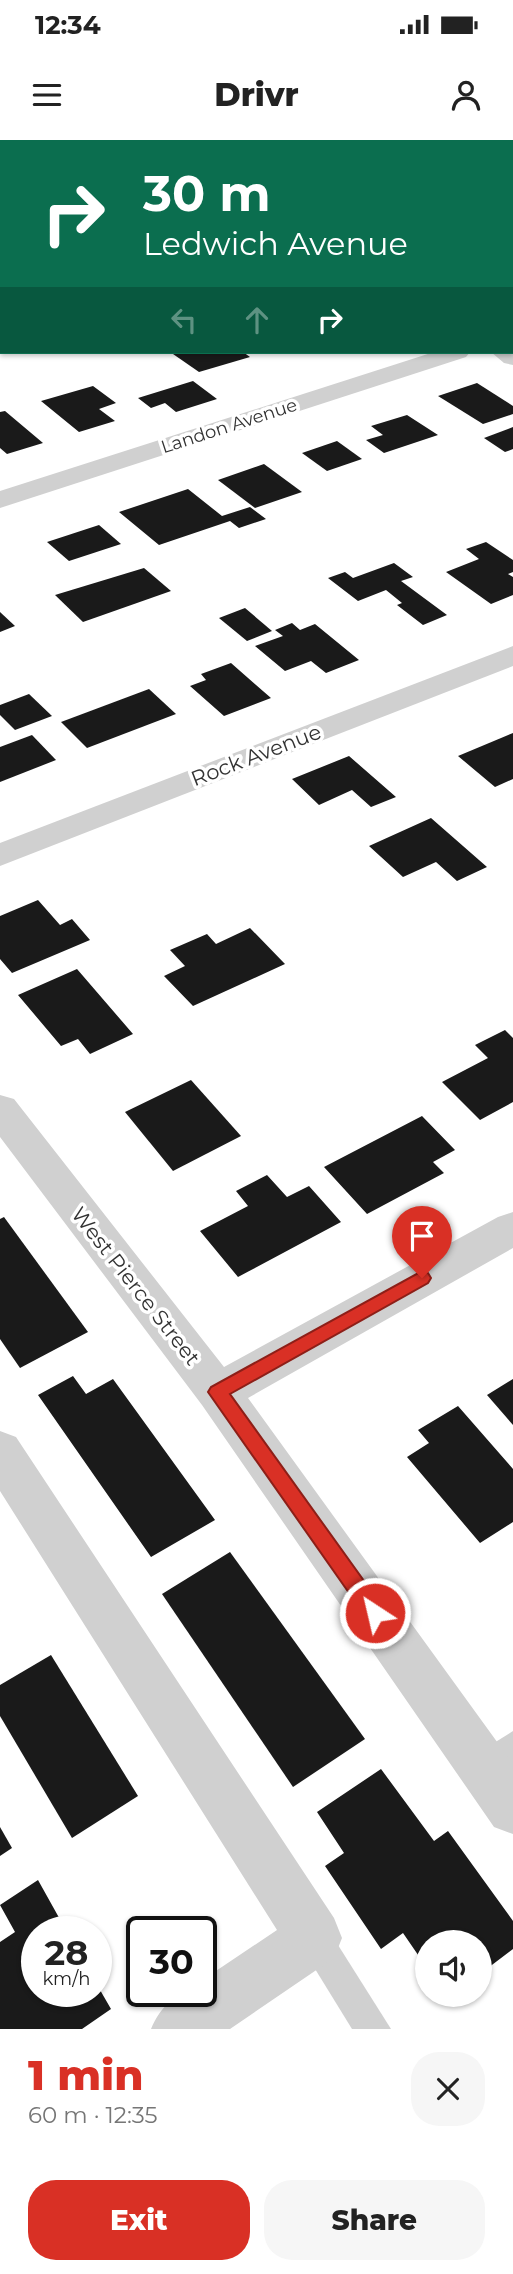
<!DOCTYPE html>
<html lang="en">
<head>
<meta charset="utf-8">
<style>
  :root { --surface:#fff; --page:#f6f6f6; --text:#222; --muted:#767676; --accent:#d93025 }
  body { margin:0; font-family:Montserrat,sans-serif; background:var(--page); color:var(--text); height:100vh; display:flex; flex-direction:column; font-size:26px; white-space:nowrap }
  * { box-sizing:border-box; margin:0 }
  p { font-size:23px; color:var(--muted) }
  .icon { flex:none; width:38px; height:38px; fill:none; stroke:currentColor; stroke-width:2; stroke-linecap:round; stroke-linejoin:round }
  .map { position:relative; height:1889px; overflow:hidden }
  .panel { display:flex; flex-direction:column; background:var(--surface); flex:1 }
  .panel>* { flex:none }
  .guide { position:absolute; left:0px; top:0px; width:514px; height:214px; box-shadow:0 2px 5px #0004; background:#0b6e4f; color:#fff; overflow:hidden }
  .controls { position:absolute; left:415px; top:1790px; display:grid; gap:14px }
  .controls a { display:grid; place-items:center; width:77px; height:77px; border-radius:50%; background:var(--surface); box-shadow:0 2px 5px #0004; font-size:35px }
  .speed { position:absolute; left:21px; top:1776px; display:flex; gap:14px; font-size:35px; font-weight:700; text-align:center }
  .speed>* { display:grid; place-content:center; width:91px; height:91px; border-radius:50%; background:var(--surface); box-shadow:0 2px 5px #0004; line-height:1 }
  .speed small { font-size:18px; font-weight:400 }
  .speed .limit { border:4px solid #111; border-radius:10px; background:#fff; color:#111 }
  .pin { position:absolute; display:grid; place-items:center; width:60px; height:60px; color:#fff; margin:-72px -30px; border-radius:50% 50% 50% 0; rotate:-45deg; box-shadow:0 0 7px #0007 }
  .pin .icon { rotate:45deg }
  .me { position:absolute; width:77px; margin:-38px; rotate:325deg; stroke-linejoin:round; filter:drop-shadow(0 0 5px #0008) }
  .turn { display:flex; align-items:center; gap:24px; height:147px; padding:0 28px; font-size:32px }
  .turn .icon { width:91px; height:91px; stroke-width:2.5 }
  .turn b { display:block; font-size:49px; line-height:60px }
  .lanes { display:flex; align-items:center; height:66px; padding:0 28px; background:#0003; justify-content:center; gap:35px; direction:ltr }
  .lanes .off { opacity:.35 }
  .round { display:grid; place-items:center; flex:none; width:74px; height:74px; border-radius:28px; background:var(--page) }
  .summary { display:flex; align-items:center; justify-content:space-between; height:119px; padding:0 28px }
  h1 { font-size:42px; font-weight:800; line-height:52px; color:var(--accent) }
  .cta { display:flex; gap:14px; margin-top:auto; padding:14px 28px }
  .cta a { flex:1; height:80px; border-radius:28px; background:var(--accent); color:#fff; font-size:28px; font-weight:800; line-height:80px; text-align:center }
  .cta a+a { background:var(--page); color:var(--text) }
  .status { display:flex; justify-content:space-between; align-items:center; height:49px; padding:0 35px; background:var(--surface); direction:ltr }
  .status svg { height:19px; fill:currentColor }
  header { display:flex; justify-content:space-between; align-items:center; height:91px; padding:0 28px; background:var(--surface); font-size:32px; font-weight:800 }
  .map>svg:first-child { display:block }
  .building { fill:#1a1a1a }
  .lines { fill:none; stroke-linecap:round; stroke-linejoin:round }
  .lane { fill:#d0d0d0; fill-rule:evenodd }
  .street { fill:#d0d0d0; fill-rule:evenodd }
  .route { fill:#d93025; stroke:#8d1f18; stroke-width:2 }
  .labels { text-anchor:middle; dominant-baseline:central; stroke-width:7; stroke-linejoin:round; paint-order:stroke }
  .far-street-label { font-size:18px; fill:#333; stroke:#fff }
  .street-label { font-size:21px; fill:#333; stroke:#fff }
</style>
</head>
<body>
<div class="status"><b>12:34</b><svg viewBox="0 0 49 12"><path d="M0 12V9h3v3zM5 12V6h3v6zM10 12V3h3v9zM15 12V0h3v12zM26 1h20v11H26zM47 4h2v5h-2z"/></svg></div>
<header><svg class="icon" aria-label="menu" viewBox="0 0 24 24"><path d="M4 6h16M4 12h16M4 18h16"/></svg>Drivr<svg class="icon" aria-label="person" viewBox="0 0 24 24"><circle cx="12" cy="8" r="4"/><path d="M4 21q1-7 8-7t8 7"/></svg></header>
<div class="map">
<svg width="513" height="1889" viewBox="0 0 513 1889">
  <rect width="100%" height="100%" fill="#fff"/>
  <g class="building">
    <path d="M180,212H243L250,217L199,232L173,214Z"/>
    <path d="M193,241L217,259L176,272L165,263L151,268L138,258Z"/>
    <path d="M477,243L513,266V274L483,284L438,256Z"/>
    <path d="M93,246L116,263L99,269L115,281L79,292L41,261Z"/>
    <path d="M5,271L43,303L7,314L0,308V272Z"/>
    <path d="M407,275L438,295L384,313L366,300L383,295L371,286Z"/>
    <path d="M513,287V309L505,312L484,298Z"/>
    <path d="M337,301L362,319L327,331L302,313Z"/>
    <path d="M264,324L302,352L255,368L218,340Z"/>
    <path d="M188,349L222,376L250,367L266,379L239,388L230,381L159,405L119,372Z"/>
    <path d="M99,385L121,404L69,421L47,402Z"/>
    <path d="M486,402L513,420V432L508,434L513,437V455L491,464L446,432L479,419L466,409Z"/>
    <path d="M394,423L413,437L401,441L447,475L423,485L397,465L402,463L386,450L358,461L328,438L345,432L353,438Z"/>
    <path d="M144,428L171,451L83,482L55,455Z"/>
    <path d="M245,468L272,491L247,501L219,478Z"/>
    <path d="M0,472L15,486L0,492Z"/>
    <path d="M292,483L300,490L315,484L359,520L326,533L311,521L285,531L255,506L283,496L275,490Z"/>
    <path d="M231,523L271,558L224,576L190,546L206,540L201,534Z"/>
    <path d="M149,549L176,574L87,608L61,582Z"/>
    <path d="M29,554L52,576L15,590L0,575V565Z"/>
    <path d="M513,593V639L495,647L458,616Z"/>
    <path d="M32,595L56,620L0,642V607Z"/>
    <path d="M349,616L396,657L371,667L352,650L319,665L292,639Z"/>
    <path d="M431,678L487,727L457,741L436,722L403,737L369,706Z"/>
    <path d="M38,760L60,785L72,779L90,800L12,833L0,819V776Z"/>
    <path d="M250,788L285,824L193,866L164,836L185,826L170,810L207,794L216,804Z"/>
    <path d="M77,829L133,894L90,914L78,899L61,906L18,855Z"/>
    <path d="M505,890L513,898V962L480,980L442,942L488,918L475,905Z"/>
    <path d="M191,940L241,996L173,1031L125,972Z"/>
    <path d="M422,976L455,1010L433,1022L444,1033L367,1074L324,1027Z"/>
    <path d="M267,1035L287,1057L309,1046L341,1082L238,1137L200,1091L248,1066L236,1051Z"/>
    <path d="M4,1077L88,1192L20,1228L0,1199V1079Z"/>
    <path d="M73,1236L86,1254L113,1239L215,1380L151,1417L38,1255Z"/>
    <path d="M513,1239V1285L487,1255Z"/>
    <path d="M458,1266L513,1329V1382L480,1403L407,1317L429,1303L418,1290Z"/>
    <path d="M230,1412L365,1599L293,1647L162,1454Z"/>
    <path d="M51,1515L138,1656L72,1698L0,1576V1545Z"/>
    <path d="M381,1629L434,1701L448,1691L513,1781V1809L480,1834V1802H427V1828L403,1793L381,1809L325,1726L344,1713L317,1672Z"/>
    <path d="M0,1687L12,1708L0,1716Z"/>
    <path d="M38,1740L67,1792H37V1852H96V1843L111,1869L82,1889H0V1802L15,1792L0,1765Z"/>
  </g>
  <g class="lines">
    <g class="lane">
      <path d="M513,1591V1627L485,1644L473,1640L468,1628L473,1616Z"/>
      <path d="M314,1780L326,1786L391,1889H352L296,1798L302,1786Z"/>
    </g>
    <g class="street">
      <path d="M143,0H165L166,2H144Z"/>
      <path d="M447,0H472L446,2Z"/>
      <path d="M2,116V130L0,131V117Z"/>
      <path d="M513,208V225L504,223L491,212H513Z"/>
      <path d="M434,212H470L466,217L0,368V351Z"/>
      <path d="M513,506V526L0,726V703Z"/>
      <path d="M0,955L14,959L224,1227L498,1077L513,1072V1108L248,1258L513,1624V1694L494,1687L202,1265L0,997Z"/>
      <path d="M0,1291L16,1297L334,1778L342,1798L334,1818L230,1889H151C161,1866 175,1852 201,1852V1841L277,1790L0,1351Z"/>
    </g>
  </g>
  <path class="route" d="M422,1131L428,1133L431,1138L428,1143L230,1254L382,1466L385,1473L382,1480L375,1483L368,1480L208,1252L211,1247Z"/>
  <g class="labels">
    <g class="far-street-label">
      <text transform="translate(229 286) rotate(-18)">Landon Avenue</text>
    </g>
    <g class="street-label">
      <text transform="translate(256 615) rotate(-21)">Rock Avenue</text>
      <text transform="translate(136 1146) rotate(52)">West Pierce Street</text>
    </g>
  </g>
</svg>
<div class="controls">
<a><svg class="icon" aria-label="sound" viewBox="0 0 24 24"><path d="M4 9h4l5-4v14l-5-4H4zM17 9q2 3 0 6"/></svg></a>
</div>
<div class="speed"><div>28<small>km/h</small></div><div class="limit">30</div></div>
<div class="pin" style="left:422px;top:1138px;background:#d93025"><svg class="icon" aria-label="arrive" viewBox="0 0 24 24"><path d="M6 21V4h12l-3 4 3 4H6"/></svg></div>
<svg class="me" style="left:375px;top:1473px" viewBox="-20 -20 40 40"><circle r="17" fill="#d93025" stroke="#fff" stroke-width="3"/><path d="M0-11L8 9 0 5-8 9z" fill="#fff"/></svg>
<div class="guide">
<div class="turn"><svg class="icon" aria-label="right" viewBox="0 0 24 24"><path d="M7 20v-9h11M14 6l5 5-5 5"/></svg><div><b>30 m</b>Ledwich Avenue</div></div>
<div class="lanes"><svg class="icon off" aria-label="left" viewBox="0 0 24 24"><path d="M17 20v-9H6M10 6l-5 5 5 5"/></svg><svg class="icon off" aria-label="ahead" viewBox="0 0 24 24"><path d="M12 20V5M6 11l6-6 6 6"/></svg><svg class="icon" aria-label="right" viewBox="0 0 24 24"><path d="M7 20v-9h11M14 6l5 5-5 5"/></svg></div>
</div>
</div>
<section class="panel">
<div class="summary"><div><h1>1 min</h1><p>60 m · 12:35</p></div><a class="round"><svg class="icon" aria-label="close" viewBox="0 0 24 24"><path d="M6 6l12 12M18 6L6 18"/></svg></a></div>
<div class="cta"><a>Exit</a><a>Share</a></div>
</section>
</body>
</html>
